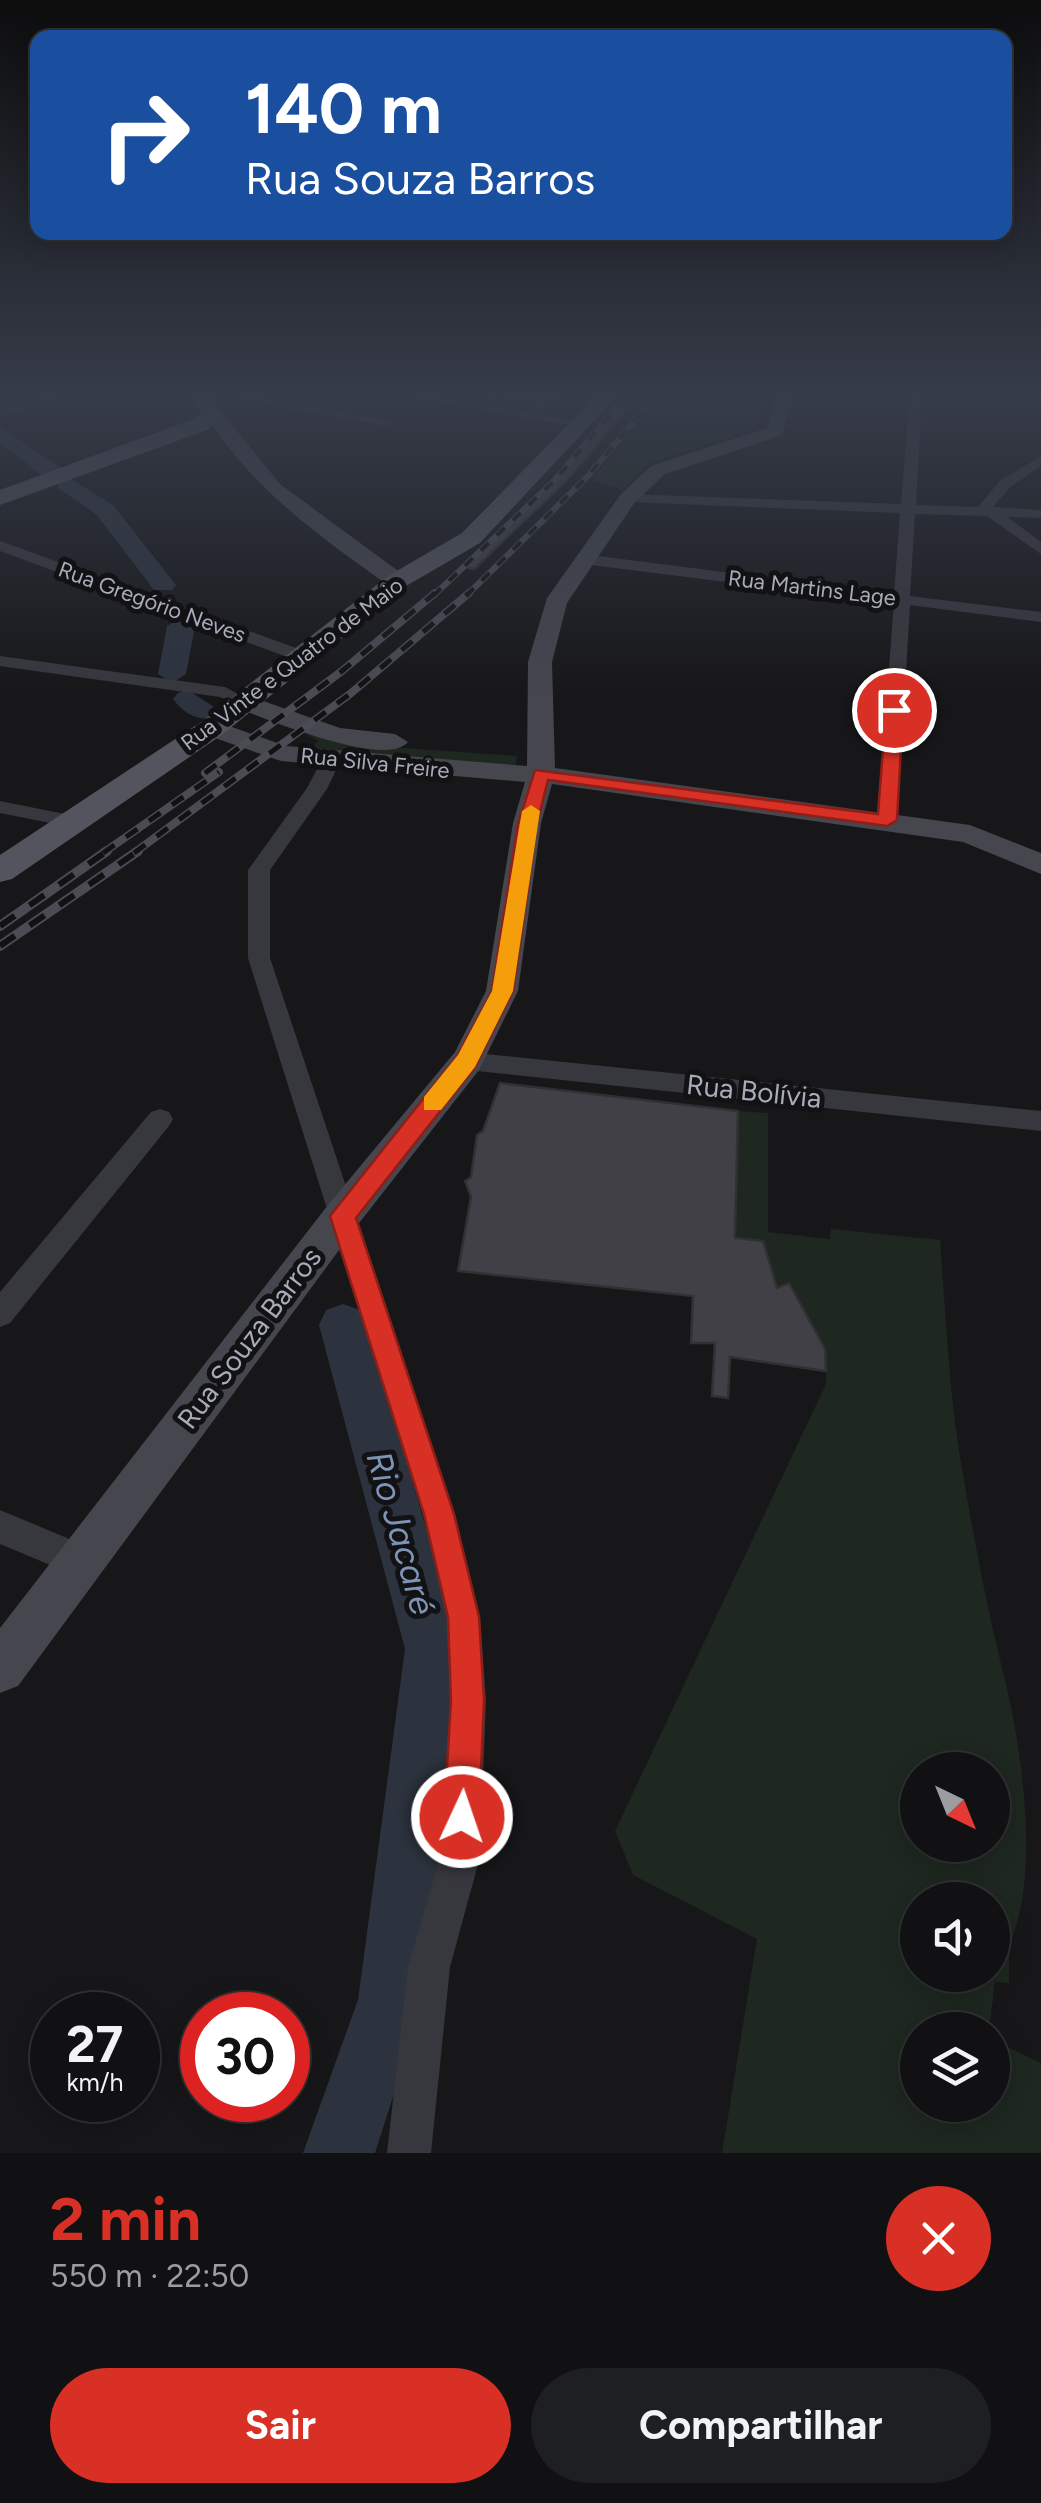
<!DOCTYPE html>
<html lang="pt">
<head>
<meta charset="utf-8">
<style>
  :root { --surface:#111113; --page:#1e1f21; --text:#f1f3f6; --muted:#9c9da0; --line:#303133; --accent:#d93025 }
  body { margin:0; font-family:Figtree,sans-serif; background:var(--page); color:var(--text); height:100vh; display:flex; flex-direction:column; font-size:38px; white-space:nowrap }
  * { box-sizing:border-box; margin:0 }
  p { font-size:32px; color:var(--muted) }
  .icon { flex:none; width:55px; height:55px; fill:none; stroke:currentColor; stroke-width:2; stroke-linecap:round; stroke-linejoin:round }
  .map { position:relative; height:2153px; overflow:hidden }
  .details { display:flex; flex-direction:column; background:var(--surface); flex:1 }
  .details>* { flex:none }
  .banner { position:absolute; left:30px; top:30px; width:982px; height:210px; border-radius:20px; box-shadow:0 5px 25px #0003,0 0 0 2px var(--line); background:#1a4fa0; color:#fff; overflow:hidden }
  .needle { width:65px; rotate:137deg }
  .fabs { position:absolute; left:900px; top:1752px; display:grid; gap:20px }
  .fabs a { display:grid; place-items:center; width:110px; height:110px; border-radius:50%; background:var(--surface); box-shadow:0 5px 25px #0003,0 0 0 2px var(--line); font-size:50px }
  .speed { position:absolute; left:30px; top:1992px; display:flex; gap:20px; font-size:50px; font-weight:700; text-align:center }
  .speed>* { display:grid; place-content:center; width:130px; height:130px; border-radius:50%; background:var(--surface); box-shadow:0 5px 25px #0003,0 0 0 2px var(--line); line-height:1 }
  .speed small { font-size:25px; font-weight:400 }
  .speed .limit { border:15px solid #d22; background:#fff; color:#111 }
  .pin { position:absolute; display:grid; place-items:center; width:85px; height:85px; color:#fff; margin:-42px; border:5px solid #fff; border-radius:50%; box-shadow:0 2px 10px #0007 }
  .me { position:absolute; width:110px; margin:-55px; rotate:3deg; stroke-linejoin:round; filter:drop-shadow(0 0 8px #0008) }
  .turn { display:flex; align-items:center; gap:35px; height:210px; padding:0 50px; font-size:45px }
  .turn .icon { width:130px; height:130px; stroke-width:2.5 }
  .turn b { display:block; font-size:70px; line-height:85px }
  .round { display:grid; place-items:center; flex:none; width:105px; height:105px; border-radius:52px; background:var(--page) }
  .summary { display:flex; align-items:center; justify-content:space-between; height:170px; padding:0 50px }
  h1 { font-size:60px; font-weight:700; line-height:75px; color:var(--accent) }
  .action { display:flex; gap:20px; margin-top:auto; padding:20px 50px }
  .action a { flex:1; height:115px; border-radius:60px; background:var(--accent); color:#fff; font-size:40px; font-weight:700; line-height:115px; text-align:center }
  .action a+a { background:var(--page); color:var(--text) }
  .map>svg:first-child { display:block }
  .green { fill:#1e2720; fill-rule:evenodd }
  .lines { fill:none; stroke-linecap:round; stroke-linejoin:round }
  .river { fill:#2c333e; fill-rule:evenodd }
  .building { fill:#414046; stroke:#313035; stroke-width:2.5 }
  .street { fill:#37373e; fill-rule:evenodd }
  .secondary { fill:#45464e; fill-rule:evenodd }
  .primary { fill:#53545d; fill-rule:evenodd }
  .rail-far2-casing { stroke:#4a4b53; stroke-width:6 }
  .rail-far1-casing { stroke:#4a4b53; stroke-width:8 }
  .rail-casing { stroke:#4a4b53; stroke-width:10 }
  .rail-far2 { stroke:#121214; stroke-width:4; stroke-dasharray:11; stroke-linecap:butt }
  .rail-far1 { stroke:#121214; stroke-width:5; stroke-dasharray:14; stroke-linecap:butt }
  .rail { stroke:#121214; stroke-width:6; stroke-dasharray:18; stroke-linecap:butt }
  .route { fill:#d93025; stroke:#8d1f18; stroke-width:2.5 }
  .slow { fill:#f59e0b }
  .labels { text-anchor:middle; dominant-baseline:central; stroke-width:10; stroke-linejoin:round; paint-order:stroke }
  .far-street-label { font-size:22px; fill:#a8abba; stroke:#121214 }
  .street-label { font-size:28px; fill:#a8abba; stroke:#121214 }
  .near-water-label { font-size:35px; font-style:italic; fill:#7d94b7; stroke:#121214 }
</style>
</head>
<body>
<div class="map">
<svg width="1041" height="2153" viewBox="0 0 1041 2153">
  <rect width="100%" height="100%" fill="#171719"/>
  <g class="green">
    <path d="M663,394H766L759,422L747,432L649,464L623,490L591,480Z"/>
    <path d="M305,734L375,746L517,756L516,765L307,751L319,741Z"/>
    <path d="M738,1111L768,1113V1232L830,1239L831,1229L940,1240C946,1317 949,1397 963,1474C974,1538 986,1604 1002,1668C1022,1745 1041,1876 1009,1945V1983L995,1982L989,2030H918V2105H992L993,2040L1041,2063V2153H722L757,1939L633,1875L615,1831L826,1384L825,1349L789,1283L777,1288L763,1241L735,1238ZM918,1770H992V1845H918ZM918,1900H992V1975H918Z"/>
  </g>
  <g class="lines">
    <g class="river">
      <path d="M0,427L60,467V477H44L0,443Z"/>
      <path d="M66,476L113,505L176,585L172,590H154L97,515L58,488V478Z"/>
      <path d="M181,618L195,626L186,674L172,683L158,674L167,626Z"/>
      <path d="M188,690L220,711L215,717C198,722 183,713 173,699L178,693Z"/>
      <path d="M343,1304L360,1310L367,1325L461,1649L424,2000L375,2153H303L358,2000L405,1649L319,1325L326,1310Z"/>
    </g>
  </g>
  <g class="building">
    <path d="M488,394H566L545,410L482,400Z"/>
    <path d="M557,395L546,405L496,398L500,394Z"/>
    <path d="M624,403L632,404L568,479L474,569L466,567L555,483Z"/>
    <path d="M500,1083L738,1111L735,1238L763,1241L777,1288L789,1283L825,1349L826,1371L730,1357L728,1398L712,1396L715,1343H691L693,1296L458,1271L471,1197L465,1181L471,1177L477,1135L483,1131Z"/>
  </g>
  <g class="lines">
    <g class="street">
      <path d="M53,394H73L0,417V409Z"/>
      <path d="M208,394H238L394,422L387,426Z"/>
      <path d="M388,394H419L588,423L581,427Z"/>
      <path d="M910,394H922L916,505L978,507L1000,481L1041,456V466L1010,487L993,507L1041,510V518L1007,517L1041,542V554L987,516L915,514L910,596L1041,612V622L910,605L897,821L887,827L877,821L894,603L583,564L575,559L583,554L894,594L900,513L628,502L621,498L628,494L901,504Z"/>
      <path d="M0,541L310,653L313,657L298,661L0,551Z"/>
      <path d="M0,656L225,687L255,703L246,708L220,697L0,666Z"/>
      <path d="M331,754L341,760L327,789L270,870V958L455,1514L480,1617L486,1700L480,1857L450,1967L431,2153H387L408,1967L440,1857L450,1700L446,1617L423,1514L248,958V870L307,788L324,756Z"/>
      <path d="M0,801L75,816L85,822L75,828L0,813Z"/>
      <path d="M467,1052L1041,1111V1131L467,1070L455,1061Z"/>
      <path d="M160,1109L169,1112L173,1119L169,1126L10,1323L0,1327V1292L151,1112Z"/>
      <path d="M0,1510L91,1548L96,1560L91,1572L79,1577L0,1544Z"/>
    </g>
    <g class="secondary">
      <path d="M776,394H794L782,435L665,474L635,502L567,603L552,662L555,768L970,825L1041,853V874L963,842L552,784L541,823L518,991L479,1070L356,1227L18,1686L0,1693V1628L328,1205L455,1052L486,991L513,823L525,782L281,761L203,734L199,728L212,720L286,746L527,766L528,662L547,598L621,494L651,466L767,428Z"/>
      <path d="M208,410H220L280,484L405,576V586H389C318,535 252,489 205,414Z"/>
      <path d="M246,695L340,728L395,734L408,742C386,769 267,719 237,708L233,703L237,698Z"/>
    </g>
    <g class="primary">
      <path d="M188,394H209L224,414L207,430L0,505V490L191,420L202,413Z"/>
      <path d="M598,394H619L480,543L406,586L223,734L12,879L0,882V855L201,722L388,576L462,533Z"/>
    </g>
    <g class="rail-far2-casing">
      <g id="rail-far2">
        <path d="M433,596L554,481L628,394"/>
        <path d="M466,596L588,476L657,394"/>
      </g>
    </g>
    <g class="rail-far1-casing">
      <g id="rail-far1">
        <path d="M205,773L342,671L435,593"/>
        <path d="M103,853L219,772"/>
        <path d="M134,853L350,694L469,593"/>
      </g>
    </g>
    <g class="rail-casing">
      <g id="rail">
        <path d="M0,926L107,851"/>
        <path d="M0,946L138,851"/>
      </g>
    </g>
    <use href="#rail-far2" class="rail-far2"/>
    <use href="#rail-far1" class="rail-far1"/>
    <use href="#rail" class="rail"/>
  </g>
  <linearGradient id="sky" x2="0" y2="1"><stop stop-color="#0d0d0e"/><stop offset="0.57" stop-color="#363c49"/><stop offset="1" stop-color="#363c49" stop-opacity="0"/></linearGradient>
  <rect width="1041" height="695" fill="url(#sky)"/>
  <path class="route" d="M894,705L903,710L897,820L887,826L548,780L537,824L513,991L475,1067L356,1218L454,1514L479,1617L484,1700L479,1817L474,1830L462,1835L449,1830L444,1817L451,1700L448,1617L424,1514L330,1216L458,1055L492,991L518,824L535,770L878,814L886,710Z"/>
  <path class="slow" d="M531,805L540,811L513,991L475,1067L441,1110H424V1097L458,1055L492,991L522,811Z"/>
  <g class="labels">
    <g class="far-street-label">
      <text transform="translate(812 588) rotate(7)">Rua Martins Lage</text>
      <text transform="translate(152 602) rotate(20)">Rua Gregório Neves</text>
      <text transform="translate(292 664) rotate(-37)">Rua Vinte e Quatro de Maio</text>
      <text transform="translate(375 763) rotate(6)">Rua Silva Freire</text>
    </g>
    <g class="street-label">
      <text transform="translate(754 1091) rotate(6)">Rua Bolívia</text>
      <text transform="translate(249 1338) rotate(-53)">Rua Souza Barros</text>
    </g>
    <g class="near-water-label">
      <text transform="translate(401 1533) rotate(74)">Rio Jacaré</text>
    </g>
  </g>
</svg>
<div class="fabs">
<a><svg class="needle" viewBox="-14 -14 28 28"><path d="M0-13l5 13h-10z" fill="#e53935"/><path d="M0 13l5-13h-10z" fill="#9c9da0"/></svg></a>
<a><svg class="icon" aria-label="sound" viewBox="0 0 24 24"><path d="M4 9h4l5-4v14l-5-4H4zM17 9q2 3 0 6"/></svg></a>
<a><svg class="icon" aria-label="layers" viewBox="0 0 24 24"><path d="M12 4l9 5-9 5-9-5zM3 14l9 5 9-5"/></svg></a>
</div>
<div class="speed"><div>27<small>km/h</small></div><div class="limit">30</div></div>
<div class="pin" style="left:894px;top:710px;background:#d93025"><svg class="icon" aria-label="arrive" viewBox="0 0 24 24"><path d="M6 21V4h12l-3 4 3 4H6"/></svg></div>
<svg class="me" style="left:462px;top:1817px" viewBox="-20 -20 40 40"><circle r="17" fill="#d93025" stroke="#fff" stroke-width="3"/><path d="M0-11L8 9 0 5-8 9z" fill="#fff"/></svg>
<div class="banner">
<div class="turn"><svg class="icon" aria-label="right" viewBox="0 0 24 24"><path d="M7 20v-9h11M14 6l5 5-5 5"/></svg><div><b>140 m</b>Rua Souza Barros</div></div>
</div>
</div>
<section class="details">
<div class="summary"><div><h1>2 min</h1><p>550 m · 22:50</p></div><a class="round" style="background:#d93025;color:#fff"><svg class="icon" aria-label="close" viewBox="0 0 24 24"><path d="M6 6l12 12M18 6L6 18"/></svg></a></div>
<div class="action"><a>Sair</a><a>Compartilhar</a></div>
</section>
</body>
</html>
